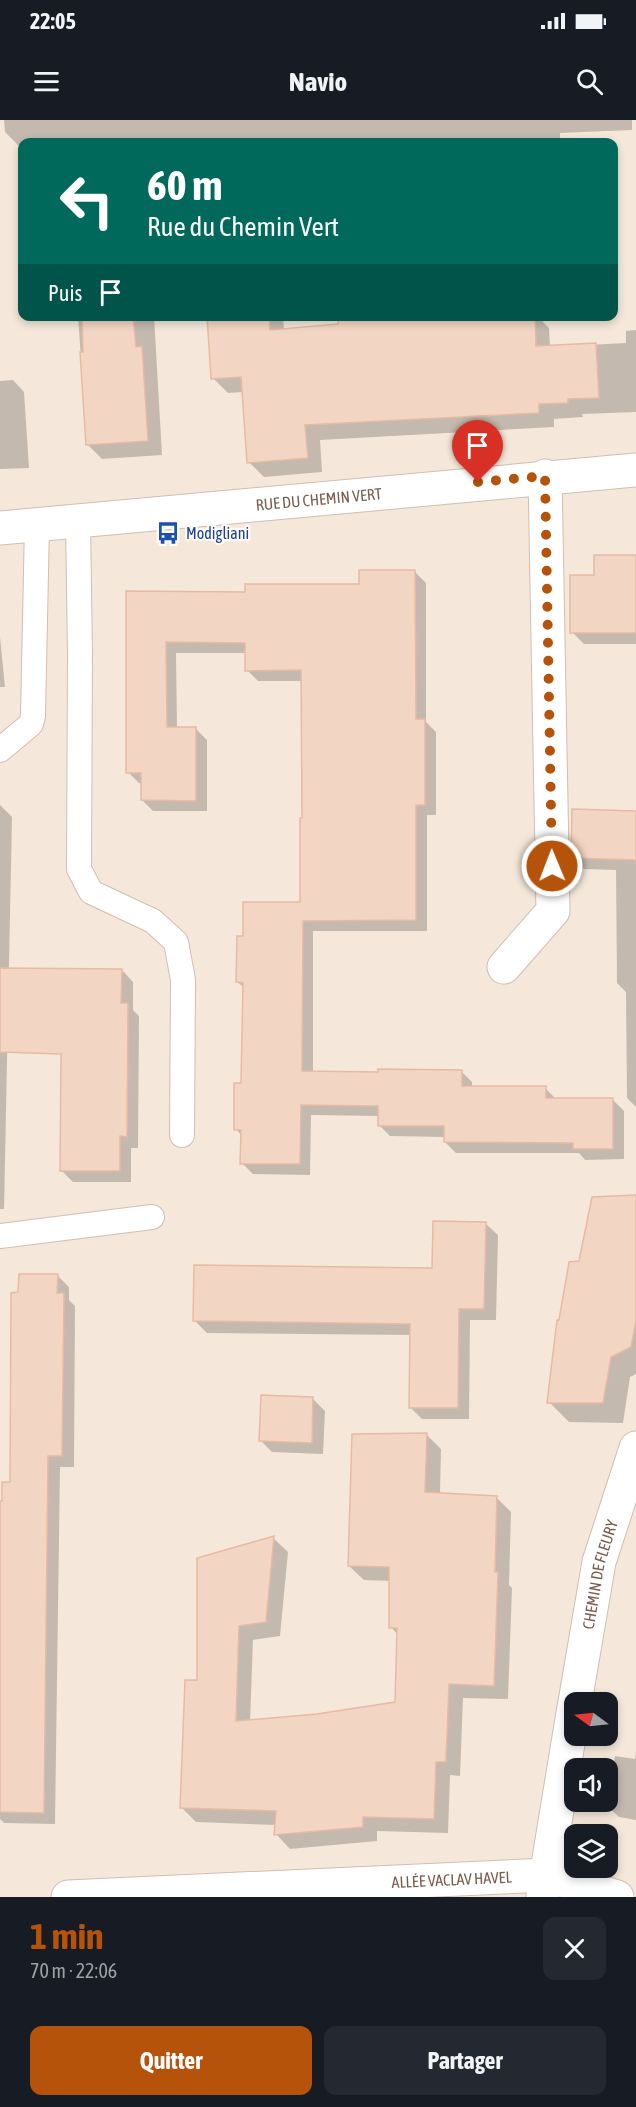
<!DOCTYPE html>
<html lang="fr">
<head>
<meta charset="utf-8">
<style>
  :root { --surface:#171b24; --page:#242831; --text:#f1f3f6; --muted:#9ea1a6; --accent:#b45309 }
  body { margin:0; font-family:"Asap Condensed",sans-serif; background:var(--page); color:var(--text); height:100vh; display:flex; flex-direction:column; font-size:22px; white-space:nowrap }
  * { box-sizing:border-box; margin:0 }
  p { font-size:20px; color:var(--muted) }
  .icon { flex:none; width:33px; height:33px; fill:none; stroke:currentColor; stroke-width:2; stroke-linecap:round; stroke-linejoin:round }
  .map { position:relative; height:1777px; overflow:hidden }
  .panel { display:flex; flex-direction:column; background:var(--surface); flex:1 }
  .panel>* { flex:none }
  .top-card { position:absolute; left:18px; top:18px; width:600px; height:183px; border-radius:12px; box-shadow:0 3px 9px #0003; background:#00695c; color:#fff; overflow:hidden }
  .needle { width:39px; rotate:285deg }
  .fabs { position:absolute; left:564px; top:1572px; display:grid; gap:12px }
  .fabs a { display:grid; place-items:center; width:54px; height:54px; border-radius:12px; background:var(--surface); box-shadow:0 3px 9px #0003; font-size:30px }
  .pin { position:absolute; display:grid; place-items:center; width:51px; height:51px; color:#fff; margin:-62px -26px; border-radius:50% 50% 50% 0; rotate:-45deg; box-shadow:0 0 6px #0007 }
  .pin .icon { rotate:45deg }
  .me { position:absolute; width:66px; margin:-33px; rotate:359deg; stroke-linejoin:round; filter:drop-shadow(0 0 4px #0008) }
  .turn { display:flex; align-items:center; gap:21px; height:126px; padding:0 30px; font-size:27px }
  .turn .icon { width:78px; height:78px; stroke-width:2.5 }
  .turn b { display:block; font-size:42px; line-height:51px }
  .then { display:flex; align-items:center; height:57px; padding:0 30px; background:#0003; gap:12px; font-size:22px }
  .round { display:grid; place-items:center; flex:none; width:63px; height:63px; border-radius:12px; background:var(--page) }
  .summary { display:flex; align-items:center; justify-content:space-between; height:102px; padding:0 30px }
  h1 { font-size:36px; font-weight:700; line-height:45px; color:var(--accent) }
  .button { display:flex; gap:12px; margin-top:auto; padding:12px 30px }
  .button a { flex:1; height:69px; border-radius:12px; background:var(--accent); color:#fff; font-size:24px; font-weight:700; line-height:69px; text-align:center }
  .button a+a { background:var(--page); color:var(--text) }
  .status { display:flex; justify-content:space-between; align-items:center; height:42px; padding:0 30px; background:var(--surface); direction:ltr }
  .status svg { height:16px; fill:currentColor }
  header { display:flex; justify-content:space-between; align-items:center; height:78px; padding:0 30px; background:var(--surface); font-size:27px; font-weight:700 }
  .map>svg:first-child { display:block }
  .residential { fill:#f5e8da; fill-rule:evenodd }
  .shadow { fill:#0003 }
  .building { fill:#f3d5c3; stroke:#e6bba3; stroke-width:1.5 }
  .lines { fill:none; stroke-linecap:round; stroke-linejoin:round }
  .service-casing { stroke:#d1beb0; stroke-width:26 }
  .minor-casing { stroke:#d1beb0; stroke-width:35 }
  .tertiary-casing { stroke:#d1beb0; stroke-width:35 }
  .service { stroke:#fff; stroke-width:24 }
  .minor { stroke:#fff; stroke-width:33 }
  .tertiary { stroke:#fff; stroke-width:33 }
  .route { stroke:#b45309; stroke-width:10; stroke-dasharray:0 18 }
  .labels { text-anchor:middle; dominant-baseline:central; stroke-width:4.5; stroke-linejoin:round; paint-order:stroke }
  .street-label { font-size:16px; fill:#7a5c4d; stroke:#fffaf3 }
  .transit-label { font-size:16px; fill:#164399; stroke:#fffaf3; text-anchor:start }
</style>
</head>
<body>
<div class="status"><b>22:05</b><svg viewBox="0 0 49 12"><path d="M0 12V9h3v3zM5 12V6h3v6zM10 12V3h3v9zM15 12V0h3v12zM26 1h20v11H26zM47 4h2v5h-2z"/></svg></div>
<header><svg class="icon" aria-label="menu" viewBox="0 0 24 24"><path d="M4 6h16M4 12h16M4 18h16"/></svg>Navio<svg class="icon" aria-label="search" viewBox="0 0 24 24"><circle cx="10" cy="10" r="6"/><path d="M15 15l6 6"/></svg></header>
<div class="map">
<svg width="636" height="1777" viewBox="0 0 636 1777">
  <rect width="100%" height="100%" fill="#fdf6ec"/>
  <path class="residential" d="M0,0H636V1777H0ZM22,22H614V196H22ZM574,1582H608V1616H574ZM574,1648H608V1682H574ZM574,1714H608V1748H574Z"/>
  <g class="shadow">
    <path d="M4,0H632V10L560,13V22H22V27H20L5,12Z"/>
    <path d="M614,118L616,120L617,167H614Z"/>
    <path d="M78,196H154L162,335L102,339L87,324Z"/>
    <path d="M209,196H283L284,210L461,196H537L549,208L550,227L626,223V211L636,210V292L582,294L583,297L554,299V307L320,320L322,352L264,357L249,342L243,272L228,273L213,258Z"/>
    <path d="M13,260L24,272L29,348L0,349V261Z"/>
    <path d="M636,436V524H584L572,512L595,456Z"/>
    <path d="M415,452L426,463V602L436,612V695H427V811H313V953L461,951L472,962V968H545L557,980H613L624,991V1039L585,1040L579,1033H456L445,1022V1017L390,1016L379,1005V996L311,995L310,1055L253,1054L242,1043V1016L236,1009L243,965L244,868L238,862L245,818L301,784L304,700L303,561H258L247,550V533H176L177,608L196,609L207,620V691H153L142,680L143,663H139L128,652V473L247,474L360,466Z"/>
    <path d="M0,517L5,567H0Z"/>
    <path d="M0,685L12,697L4,1089H0Z"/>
    <path d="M636,692V987L627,978L626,872L617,863L616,750L584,749L573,737Z"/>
    <path d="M122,850L133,862V890L139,896L138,1028H131V1062H73L61,1050Z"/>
    <path d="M636,1077V1254L630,1257L623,1303L569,1302L549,1282L561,1202Z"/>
    <path d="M486,1104L498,1115L496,1200H470L469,1299H422L410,1287L411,1215L207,1213L195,1201L433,1149Z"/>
    <path d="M57,1155L69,1167V1180L75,1186L74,1347H60L55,1704L4,1703L0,1699V1382H3L12,1363L20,1174Z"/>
    <path d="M313,1279L325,1291L323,1334L272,1332L261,1321Z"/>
    <path d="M426,1314L441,1329L440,1374L497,1378L511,1392L509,1465L512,1468L508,1579L463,1578L460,1656L450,1655L448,1713L377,1711V1721L290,1729L276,1714L277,1705L196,1702L181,1687L199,1562L273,1418L288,1432L280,1516L253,1520L250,1602L317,1596L396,1583L398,1515L391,1507V1461L364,1460L349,1446Z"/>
    <path d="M636,1633V1700L619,1697L607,1686L615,1636L635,1639Z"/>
  </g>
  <g class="building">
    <path d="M82,196H133L136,227L142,226L148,321L86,325L80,232H83Z"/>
    <path d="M207,196H269L270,210L338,204V196H535L536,226L596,223L599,278L568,279V283L539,284V293L305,305L308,338L247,343L241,257L211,259Z"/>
    <path d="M594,435H636V513H570V455H594Z"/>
    <path d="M359,450H415L416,599H425V685H416V800L303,801L302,951L378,952V949L462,950V966H546V978H613V1029H573V1023L444,1022V1006H378V986L301,985L300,1044H240L241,1010H234V963H241L243,863L236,862L237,816H243V782H300V698H302L301,550L245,551V523L166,522L167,607H196V681L141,680V653H126V471L245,472V464H359Z"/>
    <path d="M572,689L636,691V740L571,738Z"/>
    <path d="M0,848L122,849L121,883H128L127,1017L120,1016V1051H60L61,934L0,932Z"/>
    <path d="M636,1075V1201L631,1227L611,1237L603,1283H547L557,1200H559L569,1142L579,1141L592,1077Z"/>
    <path d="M433,1101L486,1102L484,1189H459L458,1288H409L410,1204L193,1201L194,1145L432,1148Z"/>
    <path d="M19,1154H58L57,1173H64L62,1336H48L44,1693L0,1692V1381H2V1362H10L11,1173L18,1172Z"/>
    <path d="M261,1275L313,1277L312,1323L259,1321Z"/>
    <path d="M427,1313L425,1372L497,1376L495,1452H498L494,1566L449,1564L446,1642H436L434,1699L363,1697V1707L274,1715L276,1691L180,1688L185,1560H197V1438L274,1416L266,1502L239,1506L236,1601L317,1594L395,1582L397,1508H389V1447L348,1446L352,1314Z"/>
  </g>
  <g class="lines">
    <g class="service-casing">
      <g id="service">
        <path d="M78,400L80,535L79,749L91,772L153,801L176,822L183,860L182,1015"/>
        <path d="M0,630L31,604L33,596L37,404"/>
        <path d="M0,1116L152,1097"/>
      </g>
    </g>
    <g class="minor-casing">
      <g id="minor">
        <path d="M504,847L553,791L545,356"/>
        <path id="s1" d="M575,1582L599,1442L636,1328"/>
        <path d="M543,1775L574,1587"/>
        <path id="s2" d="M68,1777L546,1755L617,1777"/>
      </g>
    </g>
    <g class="tertiary-casing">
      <g id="tertiary">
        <path id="s3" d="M0,408L636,350"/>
      </g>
    </g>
    <use href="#service" class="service"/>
    <use href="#minor" class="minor"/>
    <use href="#tertiary" class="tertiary"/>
  </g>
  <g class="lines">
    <path class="route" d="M478,362L545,356L552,746"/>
  </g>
  <defs>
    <g id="bus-bare" transform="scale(1.8)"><path d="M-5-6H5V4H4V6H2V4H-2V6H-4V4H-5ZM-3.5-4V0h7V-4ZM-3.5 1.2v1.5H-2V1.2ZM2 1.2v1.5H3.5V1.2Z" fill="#1a4fb4" stroke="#fffaf3" stroke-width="2.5" paint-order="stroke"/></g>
  </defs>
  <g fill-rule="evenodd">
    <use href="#bus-bare" x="168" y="413"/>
  </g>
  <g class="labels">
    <g class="street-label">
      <text stroke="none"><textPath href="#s3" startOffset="320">RUE DU CHEMIN VERT</textPath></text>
      <text stroke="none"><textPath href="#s1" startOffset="130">CHEMIN DE FLEURY</textPath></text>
      <text stroke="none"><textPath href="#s2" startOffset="384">ALLÉE VACLAV HAVEL</textPath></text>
    </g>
    <g class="transit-label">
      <text x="186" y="413">Modigliani</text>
    </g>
  </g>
</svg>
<div class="fabs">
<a><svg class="needle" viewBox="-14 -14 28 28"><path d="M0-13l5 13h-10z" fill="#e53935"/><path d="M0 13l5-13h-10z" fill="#9ea1a6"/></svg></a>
<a><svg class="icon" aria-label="sound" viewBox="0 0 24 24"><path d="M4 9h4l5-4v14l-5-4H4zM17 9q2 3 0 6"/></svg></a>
<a><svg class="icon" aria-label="layers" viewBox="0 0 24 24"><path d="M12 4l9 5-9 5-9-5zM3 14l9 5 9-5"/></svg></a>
</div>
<div class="pin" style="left:478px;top:362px;background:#d93025"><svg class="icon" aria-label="arrive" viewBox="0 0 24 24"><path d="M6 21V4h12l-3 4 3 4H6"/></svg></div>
<svg class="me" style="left:552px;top:746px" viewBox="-20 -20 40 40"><circle r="17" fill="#b45309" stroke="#fff" stroke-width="3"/><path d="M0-11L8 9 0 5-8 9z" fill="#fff"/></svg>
<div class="top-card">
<div class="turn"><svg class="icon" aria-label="left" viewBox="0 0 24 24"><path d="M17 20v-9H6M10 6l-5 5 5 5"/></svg><div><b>60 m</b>Rue du Chemin Vert</div></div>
<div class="then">Puis<svg class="icon" aria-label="arrive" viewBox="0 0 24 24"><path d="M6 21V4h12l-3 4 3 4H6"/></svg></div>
</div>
</div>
<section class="panel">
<div class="summary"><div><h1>1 min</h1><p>70 m · 22:06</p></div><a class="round"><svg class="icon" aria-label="close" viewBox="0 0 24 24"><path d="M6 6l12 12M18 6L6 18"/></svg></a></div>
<div class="button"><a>Quitter</a><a>Partager</a></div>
</section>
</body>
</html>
